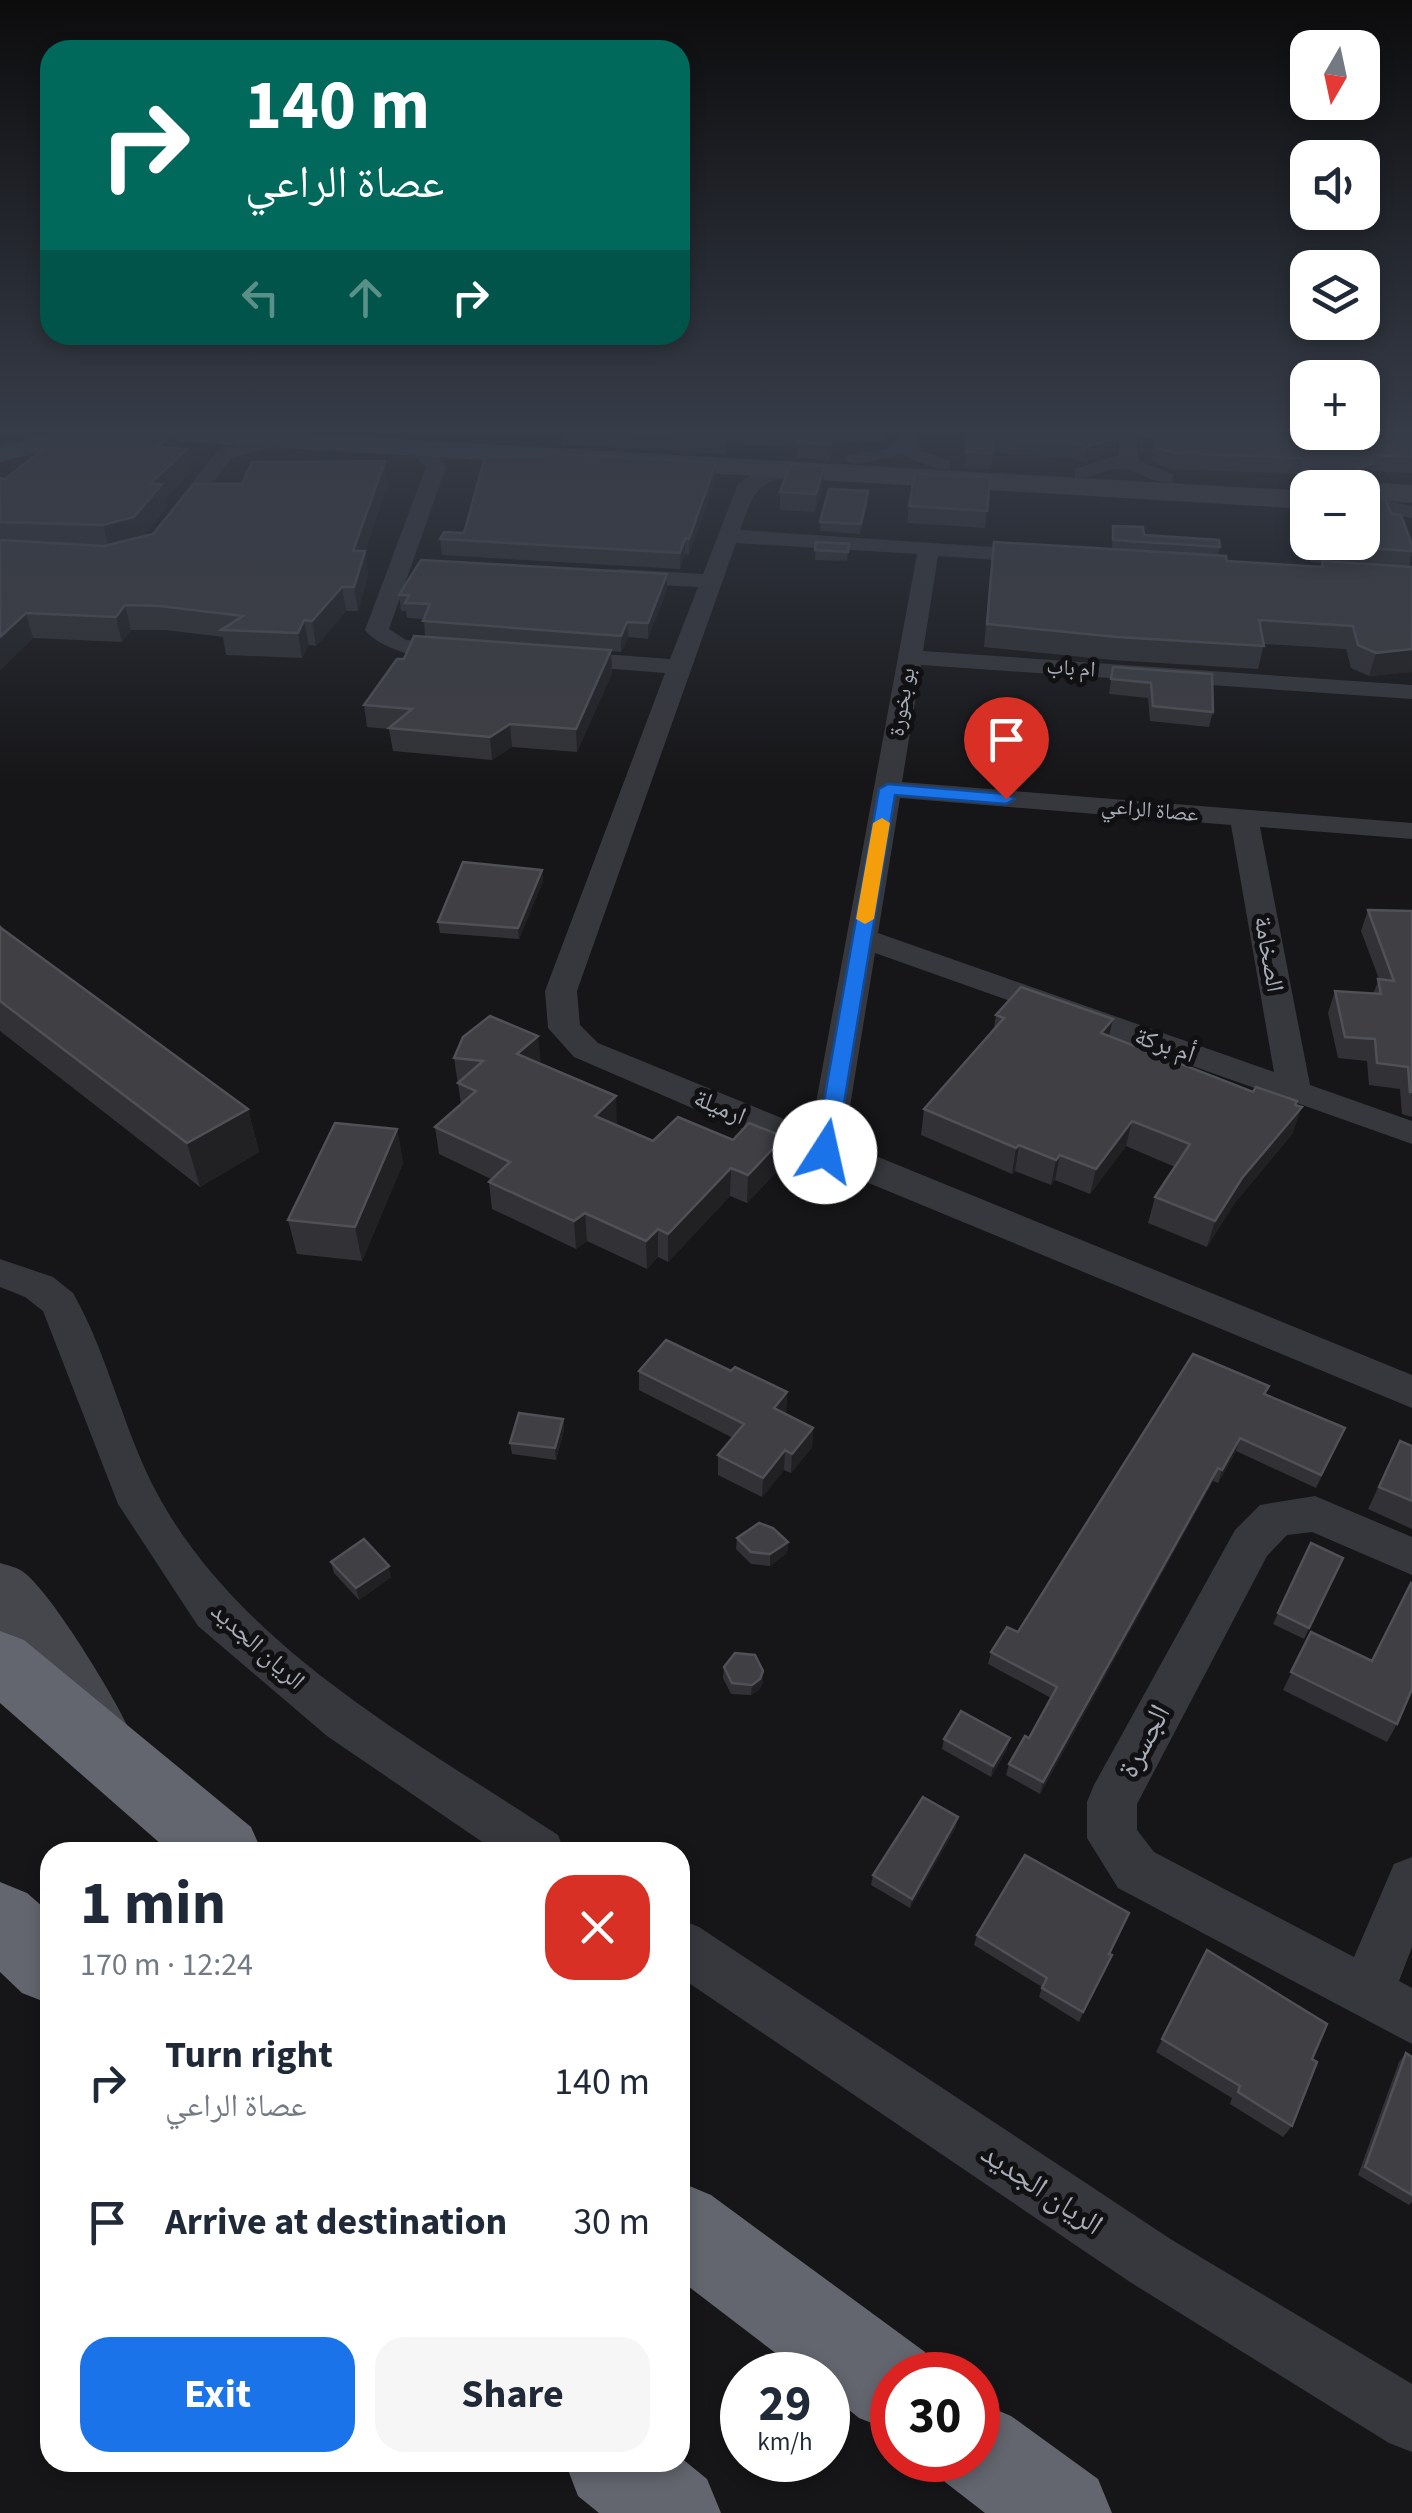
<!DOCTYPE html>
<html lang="en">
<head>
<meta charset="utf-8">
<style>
  :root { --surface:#fff; --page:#f6f6f7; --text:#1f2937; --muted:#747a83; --accent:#1a73e8 }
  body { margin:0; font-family:"Source Sans 3","Noto Naskh Arabic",sans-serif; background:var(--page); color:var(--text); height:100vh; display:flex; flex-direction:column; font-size:38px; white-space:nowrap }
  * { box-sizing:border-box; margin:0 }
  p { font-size:32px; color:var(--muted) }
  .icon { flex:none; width:55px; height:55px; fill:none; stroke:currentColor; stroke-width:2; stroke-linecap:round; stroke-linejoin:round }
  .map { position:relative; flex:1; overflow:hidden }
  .sheet { position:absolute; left:40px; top:1842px; width:650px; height:630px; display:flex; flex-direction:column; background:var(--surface); border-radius:30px; box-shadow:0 5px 15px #0003 }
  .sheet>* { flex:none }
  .banner { position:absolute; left:40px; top:40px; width:650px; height:305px; border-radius:30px; box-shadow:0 5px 15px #0003; background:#00695c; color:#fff; overflow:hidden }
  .needle { width:65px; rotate:189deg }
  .fabs { position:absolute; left:1290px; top:30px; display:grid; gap:20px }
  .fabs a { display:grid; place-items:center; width:90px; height:90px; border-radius:20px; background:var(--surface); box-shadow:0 5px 15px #0003; font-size:50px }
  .speed { position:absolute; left:720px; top:2352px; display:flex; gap:20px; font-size:50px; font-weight:700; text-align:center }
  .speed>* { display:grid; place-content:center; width:130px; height:130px; border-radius:50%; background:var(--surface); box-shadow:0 5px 15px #0003; line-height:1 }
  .speed small { font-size:25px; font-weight:400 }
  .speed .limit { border:15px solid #d22; background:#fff; color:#111 }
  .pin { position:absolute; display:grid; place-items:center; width:85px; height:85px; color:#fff; margin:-102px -42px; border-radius:50% 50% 50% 0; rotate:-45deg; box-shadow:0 0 10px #0007 }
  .pin .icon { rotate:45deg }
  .me { position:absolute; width:110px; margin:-55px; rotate:10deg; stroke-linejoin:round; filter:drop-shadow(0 0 8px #0008) }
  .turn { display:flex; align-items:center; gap:35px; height:210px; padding:0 40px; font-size:45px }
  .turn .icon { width:130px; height:130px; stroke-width:2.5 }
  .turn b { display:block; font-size:70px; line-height:85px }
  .lanes { display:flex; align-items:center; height:95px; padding:0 40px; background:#0003; justify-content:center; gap:50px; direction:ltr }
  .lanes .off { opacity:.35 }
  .round { display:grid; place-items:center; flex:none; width:105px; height:105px; border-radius:30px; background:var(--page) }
  .overview { display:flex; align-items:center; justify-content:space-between; height:170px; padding:0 40px }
  h1 { font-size:60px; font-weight:700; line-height:75px }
  .button { display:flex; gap:20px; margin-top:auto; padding:20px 40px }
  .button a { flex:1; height:115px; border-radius:30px; background:var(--accent); color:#fff; font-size:40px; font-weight:700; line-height:115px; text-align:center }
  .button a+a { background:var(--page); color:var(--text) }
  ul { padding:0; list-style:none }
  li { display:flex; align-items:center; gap:30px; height:140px; padding:0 40px }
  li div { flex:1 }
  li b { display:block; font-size:38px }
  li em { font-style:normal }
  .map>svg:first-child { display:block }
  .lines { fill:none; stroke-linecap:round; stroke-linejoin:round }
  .street { fill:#37383d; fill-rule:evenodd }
  .secondary { fill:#45474d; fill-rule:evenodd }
  .highway { fill:#63666e; fill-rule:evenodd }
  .wall { fill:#323236 }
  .shaded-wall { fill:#212124 }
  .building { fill:#3f3f44; stroke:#4f5156; stroke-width:2.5 }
  .route { fill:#1a73e8; stroke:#114b97; stroke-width:2.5 }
  .slow { fill:#f59e0b }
  .labels { text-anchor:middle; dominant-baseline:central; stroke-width:10; stroke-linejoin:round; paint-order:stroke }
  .far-street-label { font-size:22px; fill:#a8adb8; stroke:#111113 }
  .street-label { font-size:25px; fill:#a8adb8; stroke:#111113 }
  .near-street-label { font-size:30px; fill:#a8adb8; stroke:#111113 }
</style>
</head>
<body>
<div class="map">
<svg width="1412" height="2513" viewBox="0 0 1412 2513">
  <rect width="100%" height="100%" fill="#161618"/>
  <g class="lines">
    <g class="street">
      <path d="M900,430H918L919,450L950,461V469H936L902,455L854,465L844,459L847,455L885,449L898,441Z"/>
      <path d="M1117,430H1135L1139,461L1173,474V482C1155,485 1141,472 1124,469C1109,466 1092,480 1075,477V469L1119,455Z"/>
      <path d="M278,433L285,435V443L231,459L176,529H162L159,525L162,521L217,451Z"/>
      <path d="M415,441L436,452L446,467L389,629L406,640L466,645L470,650C450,670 381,652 365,630L426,467L405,447Z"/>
      <path d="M792,463L799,465V473C755,484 755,489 740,530L1052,551L1055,556L1044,563L938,556L923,651L1412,685V699L921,665L902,782L1412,823V839L1260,827L1310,1085L1412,1121V1144L875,953L844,1143L1412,1375V1408L813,1160L574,1057L548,1028L545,991L665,673L563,665L551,658L563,651L670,659L698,587L619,583L608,576L619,569L703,574L738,484L756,472ZM736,543L917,554L811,1130L598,1043L580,1025L577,991ZM900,798L1231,825L1274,1072L878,933Z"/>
      <path d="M1378,499L1412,506V518L1371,509L1368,505L1371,501Z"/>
      <path d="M0,1259L53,1277L73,1293C109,1356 123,1431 158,1495C241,1648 417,1742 558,1835L565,1852H497L327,1736L198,1626L118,1504L43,1311L25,1297L0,1287Z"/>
      <path d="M1315,1496L1412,1537V1575L1312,1532L1287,1535L1267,1556L1137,1804V1830L1154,1852L1354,1957L1394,1864L1412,1857V1947L1399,1981L1412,1988V2044L1118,1888L1087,1838V1802L1094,1785L1235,1530L1260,1505Z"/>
      <path d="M680,1919L699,1927L1172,2240L1412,2384V2452L1389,2443L1130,2282L680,1977Z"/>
    </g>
    <g class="secondary">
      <path d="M64,430H240L1308,491V509L132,439L64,446L0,462V446Z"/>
      <path d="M1362,482L1412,485V503L1362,499V488H1350Z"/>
      <path d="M0,1563C6,1565 16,1567 22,1571C49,1589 112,1693 127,1725L117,1747L93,1756L69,1747L0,1637Z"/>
    </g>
    <g class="highway">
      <path d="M0,1631L24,1640L251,1827L262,1852H170L0,1703Z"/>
      <path d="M0,1882L27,1893L50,1913V2004L22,1993L0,1972Z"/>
      <path d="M680,2182L711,2195L925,2352L934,2375H892V2431L859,2418L828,2393V2375H804L680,2280Z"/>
      <path d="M978,2402L1011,2416L1098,2479L1112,2513H985L945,2482L935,2460H978Z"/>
      <path d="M680,2457L707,2479L721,2513H599L578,2496L565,2462H680Z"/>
    </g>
  </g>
  <g class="wall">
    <path d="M561,430H886L883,443L836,440L830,460L797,458V448L728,444L725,454L562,445Z"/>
    <path d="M968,430H1117L1115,452L1083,462L1072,458L993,453L991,469L964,468Z"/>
    <path d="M1136,430H1412V473L1371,471L1369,479L1363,481L1364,485L1391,514L1412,551L1409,567H1412V672L1369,676L1351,668L1346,649L1264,644L1258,669L1112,660L984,647L991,564L1112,549L1113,526L1144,535L1220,547L1218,555L1227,561L1320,567L1321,563L1311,562L1309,554L1311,542H1362V488H1308V489L1301,487L1297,474L1171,469L1153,462L1152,450L1142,453Z"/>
    <path d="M180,449L192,472L165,498L167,507L143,536L388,484L365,551L368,575L358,611H346L316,646L309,645L302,658L226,655L223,637L165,630H131L122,642L33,638L0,670V478L5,479Z"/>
    <path d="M990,477L985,528L907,523L909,506Z"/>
    <path d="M716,478L689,555L685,554L680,569L442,555L440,539Z"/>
    <path d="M823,484L815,512L780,510V492Z"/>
    <path d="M868,500L860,534L820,531V522Z"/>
    <path d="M816,542L849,544L847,561L815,560Z"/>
    <path d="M667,574V589L648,639L628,637L621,652L611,651L612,673L577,752L512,747L492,760L393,751L389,729L367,727L364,705L425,636L424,619L407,618L406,611H401L399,595Z"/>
    <path d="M1113,667L1212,674L1213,712L1209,727L1150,721L1148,698L1109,694Z"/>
    <path d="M542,870L543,881L519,939L440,933L438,922Z"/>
    <path d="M1368,910L1412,911V1117L1402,1114L1400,1089L1369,1085L1367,1061L1338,1058L1328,1013L1335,991L1373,994L1379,979L1361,931Z"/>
    <path d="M0,927L248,1109L259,1152L200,1187L0,1031Z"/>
    <path d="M996,1015L1113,1019L1109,1036L1253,1092L1296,1105L1293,1133L1234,1204L1207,1247L1148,1223L1155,1197L1175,1167L1126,1146L1090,1194L1055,1180L1051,1185L1015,1171L1012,1174L921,1135L924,1109L994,1028Z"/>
    <path d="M454,1058L541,1063L540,1064L616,1125L653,1141L783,1165L747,1203L730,1196L668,1262L658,1257L647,1269L587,1241L576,1249L492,1209L489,1182L491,1179L439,1154L435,1127L461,1104Z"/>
    <path d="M397,1129L403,1163L362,1261L297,1254L288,1220Z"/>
    <path d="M639,1371H731L787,1392L786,1412L784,1414L813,1428L812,1447L791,1473L784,1470L762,1497L718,1475V1455L733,1438L639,1390Z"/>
    <path d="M1269,1386L1266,1394L1345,1428L1316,1488L1236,1451L1218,1483L1213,1481L1040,1794L1006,1775L1009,1764L1029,1738L1051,1698L988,1664L991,1652L1018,1632Z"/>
    <path d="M563,1419L564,1430L556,1460L512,1454L510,1443Z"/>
    <path d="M1400,1441L1412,1446V1529L1368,1509Z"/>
    <path d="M737,1538L788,1542L787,1553L770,1566L751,1564L736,1549Z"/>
    <path d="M1311,1543L1343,1558L1304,1639L1273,1624Z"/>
    <path d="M331,1562L391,1577L359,1600L334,1573Z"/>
    <path d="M1311,1632L1397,1724L1387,1742L1283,1690Z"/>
    <path d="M724,1667L763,1682L759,1690L751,1695L731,1694L723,1678Z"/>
    <path d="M944,1739L1007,1749L991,1777L942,1749Z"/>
    <path d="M956,1827L910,1908L871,1885L873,1875Z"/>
    <path d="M977,1935L1109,1954L1079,2022L1039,1997L1042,1987L974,1945Z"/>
    <path d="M1207,1950L1312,2059L1292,2126L1283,2137L1230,2104L1232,2098L1156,2052Z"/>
    <path d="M1406,2053L1412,2057V2202L1409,2205L1358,2175L1399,2062Z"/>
  </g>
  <g class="shaded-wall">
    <path d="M728,430V444L725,454V438Z"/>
    <path d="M835,430L836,440L830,460L831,444Z"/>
    <path d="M176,431L181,453L157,447Z"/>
    <path d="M1155,435L1152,450L1142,453L1144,437Z"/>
    <path d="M1118,437L1115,452L1083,462L1086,447Z"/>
    <path d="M187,449L192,472L165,498L167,507L140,541L109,548L103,525L150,484Z"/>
    <path d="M385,461L388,484L356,575L353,551Z"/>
    <path d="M716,463V478L689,555V539Z"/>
    <path d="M1373,463L1369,479L1346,487L1351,471Z"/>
    <path d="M824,466L823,484L815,512L816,494Z"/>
    <path d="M685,538V554L680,569V553Z"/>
    <path d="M365,551L368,575L358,611L354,587Z"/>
    <path d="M667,574V589L648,639V623Z"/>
    <path d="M342,587L346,611L316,646L312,621Z"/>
    <path d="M125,605L131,630L122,642L116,617Z"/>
    <path d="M26,613L33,638L0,670V637Z"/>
    <path d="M304,620L309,645L302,658L298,633Z"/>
    <path d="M627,622L628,637L621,652V636Z"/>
    <path d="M1412,649V672L1369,676L1376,653Z"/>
    <path d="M611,650L612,673L577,752L576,729Z"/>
    <path d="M510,724L512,747L492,760L490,737Z"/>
    <path d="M542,870L543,881L519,939L518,928Z"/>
    <path d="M1113,1019L1107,1044L1101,1033Z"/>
    <path d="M538,1036L541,1063L519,1082L517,1054Z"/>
    <path d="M616,1096L617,1124L597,1144L595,1116Z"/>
    <path d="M1302,1107L1293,1133L1234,1204L1207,1247L1215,1221L1242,1178Z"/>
    <path d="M248,1109L259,1152L200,1187L187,1143Z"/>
    <path d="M1132,1121L1126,1146L1090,1194L1096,1169Z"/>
    <path d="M397,1129L403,1163L362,1261L355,1227Z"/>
    <path d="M784,1137L783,1165L747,1203L748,1175Z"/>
    <path d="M1019,1145L1015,1171L1012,1174L1016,1148Z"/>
    <path d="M1060,1155L1055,1180L1051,1185L1056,1160Z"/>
    <path d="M731,1168L730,1196L668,1262V1234Z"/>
    <path d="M585,1213L587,1241L576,1249L574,1221Z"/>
    <path d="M658,1229V1257L647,1269L646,1241Z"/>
    <path d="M787,1392L786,1412L773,1428L774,1408Z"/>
    <path d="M563,1419L564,1430L556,1460L555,1448Z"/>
    <path d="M813,1428L812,1447L791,1473L792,1454Z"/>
    <path d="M1240,1438L1236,1451L1218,1483L1222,1470Z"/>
    <path d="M785,1450L784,1470L762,1497L763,1478Z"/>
    <path d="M1218,1468L1213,1481L1040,1794L1043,1782Z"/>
    <path d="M788,1542L787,1553L770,1566V1554Z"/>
    <path d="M389,1566L391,1577L359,1600L356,1588Z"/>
    <path d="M763,1671V1682L759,1690L751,1695L752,1685Z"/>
    <path d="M1010,1738L1007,1749L991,1777L993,1766Z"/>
    <path d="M958,1817L956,1827L910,1908L912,1899Z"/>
  </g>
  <g class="building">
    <path d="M68,430L176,431L157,447L187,449L150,484H162L134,517L103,525L0,522V478L5,479Z"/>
    <path d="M571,430H728L725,438Z"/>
    <path d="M747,430H835L831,444L797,442L801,433Z"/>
    <path d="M968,430H1117L1118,437L1086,447L1074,442L994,438L993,453L966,452Z"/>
    <path d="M1142,430H1308V432H1362V430H1412V457L1370,455L1373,463L1351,471L1363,476L1364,485L1369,487L1372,495L1385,499L1391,514L1401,515L1412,545V551L1315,545L1314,542H1362V488H1316V475L1305,471L1301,458L1174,453L1156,447L1155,435L1144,437Z"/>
    <path d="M547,453L716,463L689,539L685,538L680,553L440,539L444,532L464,533L485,457H544Z"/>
    <path d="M385,461L353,551H365L354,587H342L312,621L304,620L298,633L221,630L243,616L160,606L125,605L116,617L26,613L0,637V540L104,546L153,534L194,484H242L252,462Z"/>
    <path d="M790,464L824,466L816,494L780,492Z"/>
    <path d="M915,474L990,477L987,511L909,506Z"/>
    <path d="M829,489L868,491L861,524L820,522Z"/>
    <path d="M1113,526L1143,527L1144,535L1219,540L1220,547L1113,540Z"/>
    <path d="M816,542L849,544L848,552L815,550Z"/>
    <path d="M994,542L1226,556L1227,561L1323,567L1322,561L1412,567V649L1376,653L1358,645L1353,626L1259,620L1264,646L1117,637L987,624Z"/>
    <path d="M421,560L667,574L648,623L627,622L621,636L423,621L430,604L405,603L409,595H399Z"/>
    <path d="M414,636L611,650L576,729L510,724L490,737L389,728L412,709L364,705L397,659H404Z"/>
    <path d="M1113,667L1212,674L1213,712L1153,706L1151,683L1111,679Z"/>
    <path d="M463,862L542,870L518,928L438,922Z"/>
    <path d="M1368,910L1412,911V1092H1410L1408,1067L1377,1063L1375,1039L1345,1037L1335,991L1381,994L1378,979L1394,981Z"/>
    <path d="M0,927L1,928L248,1109L187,1143L0,1001Z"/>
    <path d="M1021,987L1113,1019L1101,1033L1253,1092L1256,1087L1297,1101L1295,1105L1302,1107L1242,1178L1215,1221L1155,1197L1190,1144L1132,1121L1096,1169L1060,1155L1056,1160L1019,1145L1016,1148L924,1109L1004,1018L996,1015Z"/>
    <path d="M490,1016L538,1036L517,1054L616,1096L595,1116L653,1141L678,1117L733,1140L749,1123L784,1137L748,1175L731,1168L668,1234L658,1229L646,1241L585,1213L574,1221L489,1182L510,1162L435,1127L476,1091L458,1083L483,1061L454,1058L463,1037Z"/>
    <path d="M335,1123L397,1129L355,1227L288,1220Z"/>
    <path d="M666,1340L731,1371L735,1367L787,1392L774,1408L813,1428L792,1454L785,1450L763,1478L718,1455L744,1424L639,1371Z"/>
    <path d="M1193,1354L1269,1386L1264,1394L1345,1428L1321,1475L1240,1438L1222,1470L1218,1468L1043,1782L1009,1764L1025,1736L1029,1738L1057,1687L991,1652L1007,1627L1018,1632Z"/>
    <path d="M519,1413L563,1419L555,1448L510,1443Z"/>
    <path d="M1400,1441L1412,1446V1501L1379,1487Z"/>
    <path d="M759,1523L773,1528L788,1542L770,1554L751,1552L737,1538Z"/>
    <path d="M364,1539L389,1566L356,1588L331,1562Z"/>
    <path d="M1311,1543L1343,1558L1309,1628L1278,1613Z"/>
    <path d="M1411,1583L1412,1584V1689L1397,1724L1291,1672L1311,1632L1372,1661Z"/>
    <path d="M735,1653L755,1655L763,1671L760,1679L752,1685L732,1683L724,1667Z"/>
    <path d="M961,1711L1010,1738L993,1766L944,1739Z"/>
    <path d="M923,1797L958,1817L912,1899L873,1875Z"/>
    <path d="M1025,1855L1129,1913L1109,1954L1112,1955L1083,2012L1042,1988L1047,1978L977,1935Z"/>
    <path d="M1207,1950L1327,2024L1312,2059L1317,2062L1292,2126L1238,2092L1240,2086L1162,2039Z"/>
    <path d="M1406,2053L1412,2057V2195L1365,2167Z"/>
  </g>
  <linearGradient id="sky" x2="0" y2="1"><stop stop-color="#0c0c0d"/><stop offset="0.55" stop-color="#363c48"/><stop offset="1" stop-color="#363c48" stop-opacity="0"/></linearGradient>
  <rect width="1412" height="782" fill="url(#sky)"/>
  <path class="route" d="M888,784L1006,794L1015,799L1006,804L895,795L836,1152L825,1159L815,1152L879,789Z"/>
  <path class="slow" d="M882,818L890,823L874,919L865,924L856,919L873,823Z"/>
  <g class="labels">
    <g class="far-street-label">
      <text transform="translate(1071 668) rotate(4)">ام باب</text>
      <text transform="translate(902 702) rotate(-80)">بو بخورة</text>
      <text transform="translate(1150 810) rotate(5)">عصاة الراعي</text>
    </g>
    <g class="street-label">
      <text transform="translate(1269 954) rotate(80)">الصخامة</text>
      <text transform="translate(1165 1045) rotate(19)">أم بركة</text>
      <text transform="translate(720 1107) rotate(23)">ارميلة</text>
      <text transform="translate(258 1646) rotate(42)">الريان الجديد</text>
    </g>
    <g class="near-street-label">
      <text transform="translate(1144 1741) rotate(-62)">الجسرة</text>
      <text transform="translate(1042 2189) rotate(34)">الريان الجديد</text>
    </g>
  </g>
</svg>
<div class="fabs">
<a><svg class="needle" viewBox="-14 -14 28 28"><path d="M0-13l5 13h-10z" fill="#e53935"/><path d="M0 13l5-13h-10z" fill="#747a83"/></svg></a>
<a><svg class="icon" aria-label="sound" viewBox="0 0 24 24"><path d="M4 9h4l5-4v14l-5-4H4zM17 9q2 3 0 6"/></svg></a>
<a><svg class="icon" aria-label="layers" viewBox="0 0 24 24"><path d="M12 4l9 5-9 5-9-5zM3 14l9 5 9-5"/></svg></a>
<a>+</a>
<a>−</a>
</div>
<div class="speed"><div>29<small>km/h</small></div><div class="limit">30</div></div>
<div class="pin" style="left:1006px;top:799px;background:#d93025"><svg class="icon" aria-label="arrive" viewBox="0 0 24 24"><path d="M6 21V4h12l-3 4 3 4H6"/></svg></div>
<svg class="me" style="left:825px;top:1152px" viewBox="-20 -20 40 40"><circle r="19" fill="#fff"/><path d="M0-13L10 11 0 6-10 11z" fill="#1a73e8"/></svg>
<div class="banner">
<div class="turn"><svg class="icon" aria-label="right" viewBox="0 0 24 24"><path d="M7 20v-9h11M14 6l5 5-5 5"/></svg><div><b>140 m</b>عصاة الراعي</div></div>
<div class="lanes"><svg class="icon off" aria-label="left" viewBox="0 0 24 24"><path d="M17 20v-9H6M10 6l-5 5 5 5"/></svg><svg class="icon off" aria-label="ahead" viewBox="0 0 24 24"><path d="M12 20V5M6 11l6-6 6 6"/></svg><svg class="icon" aria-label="right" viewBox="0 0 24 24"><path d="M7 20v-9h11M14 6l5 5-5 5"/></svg></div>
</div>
<section class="sheet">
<div class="overview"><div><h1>1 min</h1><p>170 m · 12:24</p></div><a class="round" style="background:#d93025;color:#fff"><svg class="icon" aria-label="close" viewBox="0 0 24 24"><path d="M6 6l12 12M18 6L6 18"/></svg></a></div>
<ul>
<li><svg class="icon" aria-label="right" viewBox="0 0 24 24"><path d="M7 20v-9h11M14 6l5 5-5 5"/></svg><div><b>Turn right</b><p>عصاة الراعي</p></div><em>140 m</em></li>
<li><svg class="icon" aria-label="arrive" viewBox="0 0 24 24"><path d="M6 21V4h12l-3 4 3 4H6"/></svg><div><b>Arrive at destination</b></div><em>30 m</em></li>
</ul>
<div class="button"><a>Exit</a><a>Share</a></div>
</section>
</div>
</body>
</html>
